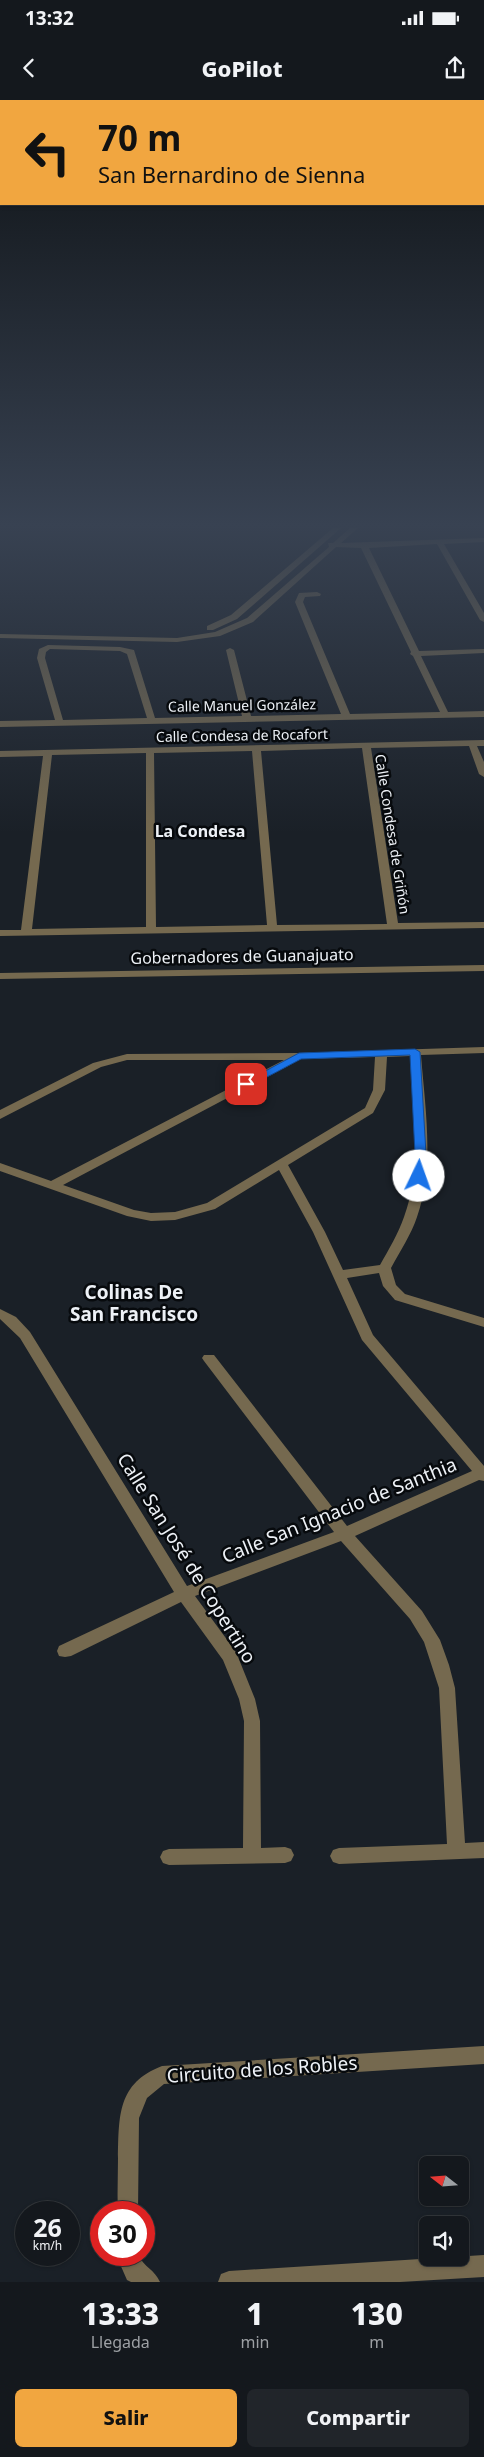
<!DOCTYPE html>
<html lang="es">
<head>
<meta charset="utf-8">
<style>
  :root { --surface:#14181d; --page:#21252a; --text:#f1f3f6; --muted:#9da0a4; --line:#33373b; --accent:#f1a640 }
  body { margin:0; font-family:"Noto Sans",sans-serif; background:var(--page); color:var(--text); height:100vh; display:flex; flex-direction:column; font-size:19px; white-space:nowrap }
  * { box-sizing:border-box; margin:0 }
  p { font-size:16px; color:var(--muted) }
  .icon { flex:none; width:28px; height:28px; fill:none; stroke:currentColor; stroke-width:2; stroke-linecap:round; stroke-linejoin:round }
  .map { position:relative; height:2182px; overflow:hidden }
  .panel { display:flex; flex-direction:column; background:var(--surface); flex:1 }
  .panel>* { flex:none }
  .guide { position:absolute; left:0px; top:0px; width:485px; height:105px; box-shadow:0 1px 4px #0004,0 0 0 1px var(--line); background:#f1a640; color:#111; overflow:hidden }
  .needle { width:32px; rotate:287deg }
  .fabs { position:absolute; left:419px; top:2056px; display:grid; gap:10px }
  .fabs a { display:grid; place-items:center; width:50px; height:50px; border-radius:8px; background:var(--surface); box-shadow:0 1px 4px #0004,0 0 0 1px var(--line); font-size:25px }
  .speed { position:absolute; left:15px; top:2101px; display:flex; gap:10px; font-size:25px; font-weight:700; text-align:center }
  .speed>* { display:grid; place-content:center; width:65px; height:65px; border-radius:50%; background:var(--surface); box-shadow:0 1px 4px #0004,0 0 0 1px var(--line); line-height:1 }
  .speed small { font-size:12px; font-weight:400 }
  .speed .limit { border:8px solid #d22; background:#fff; color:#111 }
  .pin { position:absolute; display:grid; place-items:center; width:42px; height:42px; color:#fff; margin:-21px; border-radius:10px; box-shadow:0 2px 8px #0006 }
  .me { position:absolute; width:55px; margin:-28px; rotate:3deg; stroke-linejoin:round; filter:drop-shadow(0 0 4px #0008) }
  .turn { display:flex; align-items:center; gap:18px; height:105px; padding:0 15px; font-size:22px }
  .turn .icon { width:65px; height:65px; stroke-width:2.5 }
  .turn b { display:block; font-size:35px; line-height:42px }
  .eta { display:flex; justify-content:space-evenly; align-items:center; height:85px; text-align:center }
  .eta b { font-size:30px; font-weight:800; line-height:35px }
  .action { display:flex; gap:10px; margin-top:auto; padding:10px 15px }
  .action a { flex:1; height:58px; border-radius:8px; background:var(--accent); color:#111; font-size:20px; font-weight:800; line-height:58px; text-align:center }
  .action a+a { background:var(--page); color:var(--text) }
  .status { display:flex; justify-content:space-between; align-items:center; height:35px; padding:0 25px; background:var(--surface); direction:ltr }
  .status svg { height:14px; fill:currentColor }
  header { display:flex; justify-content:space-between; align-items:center; height:65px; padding:0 15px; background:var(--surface); font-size:22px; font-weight:800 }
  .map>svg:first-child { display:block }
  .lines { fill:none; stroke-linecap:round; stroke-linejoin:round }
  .minor { fill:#75694f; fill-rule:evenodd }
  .route { fill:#1a73e8; stroke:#114b97 }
  .labels { text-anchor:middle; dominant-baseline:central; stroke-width:5; stroke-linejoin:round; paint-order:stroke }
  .far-street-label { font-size:14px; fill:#edf1f6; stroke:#070a0d }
  .far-quarter-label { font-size:16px; font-weight:bold; fill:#edf1f6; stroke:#070a0d }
  .street-label { font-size:16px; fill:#edf1f6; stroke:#070a0d }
  .quarter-label { font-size:19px; font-weight:bold; fill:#edf1f6; stroke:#070a0d }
  .near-street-label { font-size:19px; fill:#edf1f6; stroke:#070a0d }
</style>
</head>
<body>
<div class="status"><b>13:32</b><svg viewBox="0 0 49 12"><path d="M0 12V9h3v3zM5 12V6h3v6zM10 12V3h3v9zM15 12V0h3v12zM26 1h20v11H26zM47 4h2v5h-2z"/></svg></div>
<header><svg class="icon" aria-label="back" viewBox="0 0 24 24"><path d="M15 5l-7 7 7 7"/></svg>GoPilot<svg class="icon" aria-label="share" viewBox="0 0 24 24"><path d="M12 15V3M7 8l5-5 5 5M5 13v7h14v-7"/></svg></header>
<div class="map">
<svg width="484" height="2182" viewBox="0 0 484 2182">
  <rect width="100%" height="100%" fill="#1a2027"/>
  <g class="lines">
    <g class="minor">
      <path d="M333,428H341L237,519L213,530H207V526L231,515Z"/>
      <path d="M350,428H358L341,443L484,438V442L444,444L484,513V522L480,520L437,444L369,448L419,551L484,549V553L421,556L448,612L484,611V617L0,627V621L55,620L37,558L39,549L48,545L120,547L134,550L155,618L242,616L226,550L230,548L234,550L251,616L341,614L295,502L299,493L317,492L321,494L320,496L305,497L303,502L350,614L440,612L413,556L410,554L411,552L361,448L336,447L253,522L220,536L177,542L0,538V534L177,538L215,532L247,518L329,447L328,443H333ZM50,549L120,551L127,554L147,618L63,620L45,558L46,552Z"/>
      <path d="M484,640V646H477L484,662V677L479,674L469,646L371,648L398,823L484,822V828L0,836V830H21L43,656L0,657V651ZM362,648L387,824L277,825L261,651ZM252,651L267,825L156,827L154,653ZM146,653V827L32,829L52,655Z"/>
      <path d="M484,865V871L0,879V873Z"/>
      <path d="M484,947V953L421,955C425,1008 435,1066 417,1117C411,1135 400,1151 391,1168L396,1185L405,1194L484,1218V1227L395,1200L383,1186L379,1173L347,1178L373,1235L484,1366V1381L479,1380L355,1436L422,1511L440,1540L449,1565L455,1588L465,1743L484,1742V1758L339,1764L333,1762L330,1756L333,1750L339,1748L447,1744L439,1588L424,1542L410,1519L341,1441L195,1496L236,1552L255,1599L260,1621L261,1748L285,1747L291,1749L294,1755L291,1761L285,1763L169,1765L163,1763L160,1757L163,1751L169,1749L243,1748L244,1621L239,1599L223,1560L181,1502L71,1556L65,1557L59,1556L57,1551L59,1546L174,1492L20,1238L0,1219V1209L16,1217L30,1232L187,1486L334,1432L204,1261L202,1258L204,1255H214L347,1426L472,1371L362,1240L313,1132L279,1070L215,1109L175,1120L151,1121L127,1116L0,1071V1063L51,1081L284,960H127L101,967L0,1019V1010L93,963L127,954L299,953ZM410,956C413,1008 423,1066 404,1117C398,1134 389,1149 380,1165L343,1170L325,1132L288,1065L373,1013L385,990L387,957ZM375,957L373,990L365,1008L207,1103L175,1112L151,1113L134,1110L63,1085L301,959Z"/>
      <path d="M484,1946V1964L164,1984L147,1998L139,2018L138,2112H118C117,2095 118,2076 118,2058C119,2017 117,1983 162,1966Z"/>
      <path d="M116,2155H138C144,2167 155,2170 160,2182H131L127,2180Z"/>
      <path d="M484,2155V2177L400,2182H218L221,2174L229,2171Z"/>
    </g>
  </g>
  <linearGradient id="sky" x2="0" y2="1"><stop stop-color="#0e1215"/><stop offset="0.58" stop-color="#384252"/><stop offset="1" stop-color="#384252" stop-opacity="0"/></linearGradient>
  <rect width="484" height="733" fill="url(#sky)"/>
  <path class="route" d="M415,949L420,952L426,1054L425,1076L419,1079L414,1076L415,1054L410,955L301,959L250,986H242L241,984L299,953Z"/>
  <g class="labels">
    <g class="far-street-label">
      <text transform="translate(242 605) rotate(-1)">Calle Manuel González</text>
      <text transform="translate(242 635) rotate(-1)">Calle Condesa de Rocafort</text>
      <text transform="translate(393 734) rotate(81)">Calle Condesa de Griñón</text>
    </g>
    <g class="far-quarter-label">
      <text x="200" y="731">La Condesa</text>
    </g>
    <g class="street-label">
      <text transform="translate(242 856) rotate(-1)">Gobernadores de Guanajuato</text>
    </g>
    <g class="quarter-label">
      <text x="134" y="1192">Colinas De<tspan x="134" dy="22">San Francisco</tspan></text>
    </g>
    <g class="near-street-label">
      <text transform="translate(339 1410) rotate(-22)">Calle San Ignacio de Santhia</text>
      <text transform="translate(187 1458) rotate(58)">Calle San José de Copertino</text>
      <text transform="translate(262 1969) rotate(-4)">Circuito de los Robles</text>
    </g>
  </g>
</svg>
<div class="fabs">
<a><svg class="needle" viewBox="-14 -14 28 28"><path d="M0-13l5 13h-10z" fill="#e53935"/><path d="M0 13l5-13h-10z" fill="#9da0a4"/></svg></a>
<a><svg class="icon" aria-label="sound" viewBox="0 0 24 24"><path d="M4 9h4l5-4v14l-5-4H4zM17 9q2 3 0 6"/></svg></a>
</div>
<div class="speed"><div>26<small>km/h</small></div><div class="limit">30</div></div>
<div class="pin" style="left:246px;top:984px;background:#d93025"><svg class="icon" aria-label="arrive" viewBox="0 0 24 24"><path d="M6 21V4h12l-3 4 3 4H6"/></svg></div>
<svg class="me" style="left:419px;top:1076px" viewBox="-20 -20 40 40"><circle r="19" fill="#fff"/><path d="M0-13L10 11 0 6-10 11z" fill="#1a73e8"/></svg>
<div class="guide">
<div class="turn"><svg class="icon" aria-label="left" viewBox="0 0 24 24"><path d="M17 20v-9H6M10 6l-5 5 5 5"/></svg><div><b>70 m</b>San Bernardino de Sienna</div></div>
</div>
</div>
<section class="panel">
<div class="eta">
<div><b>13:33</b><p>Llegada</p></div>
<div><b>1</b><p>min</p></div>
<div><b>130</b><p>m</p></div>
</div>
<div class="action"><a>Salir</a><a>Compartir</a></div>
</section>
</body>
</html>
